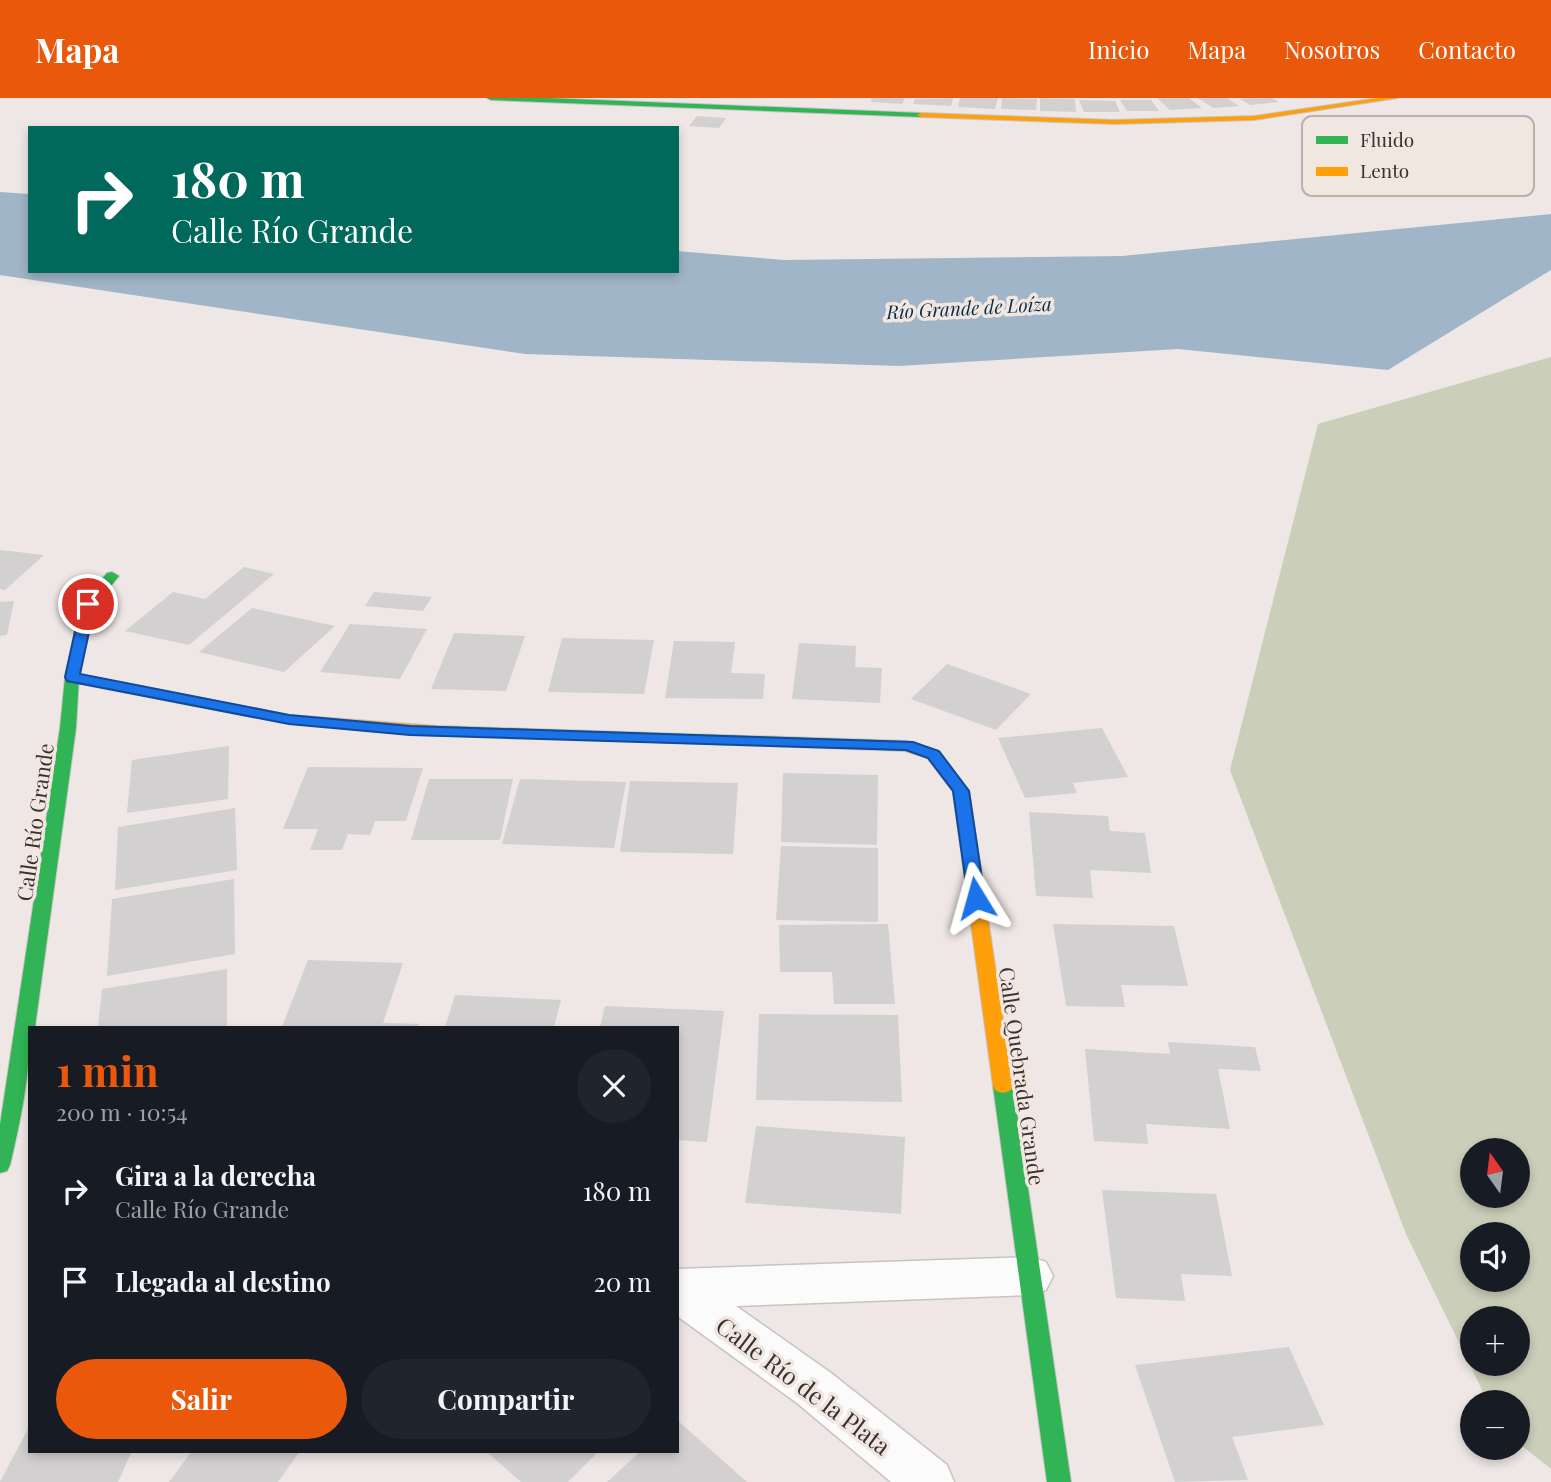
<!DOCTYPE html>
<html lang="es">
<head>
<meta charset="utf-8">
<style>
  :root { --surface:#171b24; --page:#20242c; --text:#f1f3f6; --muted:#9ea1a6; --accent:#ea580c }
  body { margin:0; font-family:"Playfair Display",serif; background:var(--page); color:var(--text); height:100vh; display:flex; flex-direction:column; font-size:26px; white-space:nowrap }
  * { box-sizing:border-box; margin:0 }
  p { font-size:23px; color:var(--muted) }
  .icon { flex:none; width:38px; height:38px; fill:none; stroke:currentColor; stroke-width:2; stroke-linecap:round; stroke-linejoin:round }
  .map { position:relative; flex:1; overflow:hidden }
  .details { position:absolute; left:28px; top:928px; width:651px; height:427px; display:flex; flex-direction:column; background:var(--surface); border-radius:0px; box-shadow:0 4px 10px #0003 }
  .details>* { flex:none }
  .hud { position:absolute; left:28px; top:28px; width:651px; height:147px; border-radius:0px; box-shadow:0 4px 10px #0003; background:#00695c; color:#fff; overflow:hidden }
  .needle { width:46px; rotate:346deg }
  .fabs { position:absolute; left:1460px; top:1040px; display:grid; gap:14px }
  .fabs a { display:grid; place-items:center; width:70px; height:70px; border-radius:50%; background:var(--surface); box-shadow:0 4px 10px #0003; font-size:35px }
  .pin { position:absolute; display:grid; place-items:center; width:60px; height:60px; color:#fff; margin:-30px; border:4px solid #fff; border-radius:50%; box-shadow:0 2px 7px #0007 }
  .me { position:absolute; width:77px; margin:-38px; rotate:352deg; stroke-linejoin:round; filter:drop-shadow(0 0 5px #0008) }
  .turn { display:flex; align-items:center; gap:24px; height:147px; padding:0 28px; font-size:32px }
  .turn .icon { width:91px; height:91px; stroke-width:2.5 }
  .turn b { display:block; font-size:49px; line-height:60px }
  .round { display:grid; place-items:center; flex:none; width:74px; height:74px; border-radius:37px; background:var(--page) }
  .summary { display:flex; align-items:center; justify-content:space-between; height:119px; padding:0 28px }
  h1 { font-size:42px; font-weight:700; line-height:52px; color:var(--accent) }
  .button { display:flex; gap:14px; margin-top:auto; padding:14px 28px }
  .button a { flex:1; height:80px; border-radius:42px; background:var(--accent); color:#fff; font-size:28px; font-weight:700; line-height:80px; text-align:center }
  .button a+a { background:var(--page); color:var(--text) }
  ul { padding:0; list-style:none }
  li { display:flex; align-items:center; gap:21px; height:91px; padding:0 28px }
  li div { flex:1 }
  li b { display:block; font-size:26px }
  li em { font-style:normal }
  header { display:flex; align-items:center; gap:42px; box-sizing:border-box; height:98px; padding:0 35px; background:var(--accent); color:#fff }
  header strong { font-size:33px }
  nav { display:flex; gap:38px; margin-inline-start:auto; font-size:24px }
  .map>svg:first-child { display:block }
  .forest { fill:#cbceb8; fill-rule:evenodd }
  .water { fill:#a0b5c8 }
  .building { fill:#d3d0d1 }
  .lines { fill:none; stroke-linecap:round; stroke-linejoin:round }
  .street-casing { stroke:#c8c3c1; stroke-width:3 }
  .fast-casing { stroke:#c8c3c1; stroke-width:2 }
  .slow-casing { stroke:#c8c3c1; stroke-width:2 }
  .street { fill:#fcfbfb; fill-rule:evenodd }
  .fast { fill:#30b455; fill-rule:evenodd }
  .slow { fill:#ff9f0a; fill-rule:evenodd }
  .route { fill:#1a73e8; stroke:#114b97; stroke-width:2 }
  .labels { text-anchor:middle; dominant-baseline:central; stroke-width:7; stroke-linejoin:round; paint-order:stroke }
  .far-water-label { font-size:19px; font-style:italic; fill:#052d49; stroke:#f2e6e1 }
  .street-label { font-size:21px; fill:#373230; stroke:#f2e6e1 }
  .near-street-label { font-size:24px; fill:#373230; stroke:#f2e6e1 }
  .key { fill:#f2e6e1; stroke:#bab0ac; stroke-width:2 }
  .key-label { font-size:19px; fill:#373230 }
</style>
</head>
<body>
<header>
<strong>Mapa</strong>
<nav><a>Inicio</a><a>Mapa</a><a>Nosotros</a><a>Contacto</a></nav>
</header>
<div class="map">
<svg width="1551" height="1384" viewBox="0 0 1551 1384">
  <rect width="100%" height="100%" fill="#eee7e5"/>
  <path class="forest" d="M1551,259V1371L1517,1344V1304H1488L1406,1136L1230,672L1318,326ZM1472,1052H1517V1097H1472ZM1472,1136H1517V1181H1472ZM1472,1220H1517V1265H1472Z"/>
  <path class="water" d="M0,94L30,96V173H677V153L784,162L1122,158L1551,116V172L1388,272L1178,251L899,268L525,256L0,177Z"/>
  <g class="building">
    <path d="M872,0H905L902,6L871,4Z"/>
    <path d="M953,0L951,8L913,6L915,1Z"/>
    <path d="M960,0H998L995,11L958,9Z"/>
    <path d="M1002,0L1037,1L1036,12L1001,11Z"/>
    <path d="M1040,0L1075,1L1076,14L1040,13Z"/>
    <path d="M1157,0H1189L1202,10L1170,12Z"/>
    <path d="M1198,0H1227L1239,8L1213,10Z"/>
    <path d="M1247,0H1272L1279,4L1250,7L1240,1Z"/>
    <path d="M1079,2L1115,3L1120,14H1084Z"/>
    <path d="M1120,2H1151L1159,13H1127Z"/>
    <path d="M697,18L726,20L719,30L689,28Z"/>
    <path d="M0,452L44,457L5,492L0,491Z"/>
    <path d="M244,469L274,476L189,547L125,533L173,494L205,501Z"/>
    <path d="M374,494L432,499L423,513L365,508Z"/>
    <path d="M14,503L7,537L0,538V504Z"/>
    <path d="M252,510L335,528L284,574L199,554Z"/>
    <path d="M350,526L427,531L400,581L320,574Z"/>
    <path d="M454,535L525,538L506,593L431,591Z"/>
    <path d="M562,540L654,542L644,596L548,594Z"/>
    <path d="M674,543L735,544L731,575L765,576L763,601L665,600Z"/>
    <path d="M799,545L856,548L855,569L882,570L880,605L792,601Z"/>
    <path d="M947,566L1031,596L996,632L911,601Z"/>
    <path d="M1102,630L1128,679L1073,685L1077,695L1025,700L998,640Z"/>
    <path d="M229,648L228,701L127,715L132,662Z"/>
    <path d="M308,669L423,670L406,723H375L370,737L348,736L342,752H310L318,731H283Z"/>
    <path d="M783,675L878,677L877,747L781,744Z"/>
    <path d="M429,681H513L500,742H411Z"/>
    <path d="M520,681L626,684L614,750L502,746Z"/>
    <path d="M630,683L738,685L733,756L620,754Z"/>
    <path d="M235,710L237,772L115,792L118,729Z"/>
    <path d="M1029,714L1108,718L1110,733L1145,735L1151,775L1090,772L1093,800L1036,798Z"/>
    <path d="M781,748L878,750V824L776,822Z"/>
    <path d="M234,781L235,856L107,878L112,801Z"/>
    <path d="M888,826L895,906H834L832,874H780L779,827Z"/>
    <path d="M1053,826L1174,828L1188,888L1121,887L1125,909L1066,908Z"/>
    <path d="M308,862L403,865L383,925L419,926L418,929H282Z"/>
    <path d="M227,871V928L98,929L102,891Z"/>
    <path d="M455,897L561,902L554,929H445Z"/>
    <path d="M605,908L724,913L707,1044L677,1042V929H600Z"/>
    <path d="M759,916L898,917L902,1004L756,1002Z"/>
    <path d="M1168,944L1255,949L1261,973L1218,971L1230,1031L1146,1026L1148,1046L1094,1043L1085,951L1170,956Z"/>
    <path d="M756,1028L905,1039L901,1116L745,1105Z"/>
    <path d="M1102,1092L1216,1096L1232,1178L1181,1176L1185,1203L1116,1200Z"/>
    <path d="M1289,1249L1324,1327L1232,1339L1248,1382L1175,1384L1135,1267Z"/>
    <path d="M677,1322L747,1384H607L641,1353H677Z"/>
    <path d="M30,1327V1353H132L118,1384H0Z"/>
    <path d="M192,1353H300L278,1384H169Z"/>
    <path d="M486,1353H599L568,1384H521Z"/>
  </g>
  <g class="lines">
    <g class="street-casing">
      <path id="street" d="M1030,1159L1046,1164L1053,1178L1046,1192L1030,1197L736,1208L831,1275L947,1367L954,1384H891L797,1305L677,1218V1171Z"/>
    </g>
    <g class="fast-casing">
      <g id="fast">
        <path d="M487,0H548L921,15L925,17L921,19L491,2Z"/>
        <path d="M112,474L119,478L95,507L79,579L76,630L35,929H30C30,977 21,1021 10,1067L7,1073L0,1075V1027L60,630L65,579L81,506L107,475Z"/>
        <path d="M438,628L907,643L938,654L941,657L933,662L905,653L433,636L430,633L433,630Z"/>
        <path d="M1003,981L1010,983L1013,988L1071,1384H1047L993,988L996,983Z"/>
      </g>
    </g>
    <g class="slow-casing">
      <g id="slow">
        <path d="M1378,0H1398L1254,22L1115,26L921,19L917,17L921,15L1115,22L1254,18Z"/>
        <path d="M72,575L289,617L438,628L446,633L438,638L289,625L67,582L65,579Z"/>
        <path d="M933,652L938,654L969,693L1013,988L1010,993L1003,995L996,993L993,988L953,694L925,657Z"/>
      </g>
    </g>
    <use href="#street" class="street"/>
    <use href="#fast" class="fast"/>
    <use href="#slow" class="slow"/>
  </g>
  <path class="route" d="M88,502L95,506L80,576L289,617L410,628L913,644L939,653L969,693L985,800L976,806L968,800L953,693L928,660L906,652L410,637L289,626L67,583L65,579L81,506Z"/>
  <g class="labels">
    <g class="far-water-label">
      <text transform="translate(969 209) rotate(-3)">Río Grande de Loíza</text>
    </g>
    <g class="street-label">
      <text transform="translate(34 724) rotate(-82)">Calle Río Grande</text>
      <text transform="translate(1023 978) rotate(82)">Calle Quebrada Grande</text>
    </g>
    <g class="near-street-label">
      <text transform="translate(804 1287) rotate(37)">Calle Río de la Plata</text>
    </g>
  </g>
  <rect x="1302" y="18" width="232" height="80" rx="10" class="key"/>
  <rect x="1316" y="38" width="32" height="8" fill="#30b455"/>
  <rect x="1316" y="69" width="32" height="9" fill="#ff9f0a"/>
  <g class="key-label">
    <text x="1360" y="49">Fluido</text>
    <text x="1360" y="80">Lento</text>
  </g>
</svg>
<div class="fabs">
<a><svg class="needle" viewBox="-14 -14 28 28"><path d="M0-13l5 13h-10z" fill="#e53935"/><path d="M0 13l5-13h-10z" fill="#9ea1a6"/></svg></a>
<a><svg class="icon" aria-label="sound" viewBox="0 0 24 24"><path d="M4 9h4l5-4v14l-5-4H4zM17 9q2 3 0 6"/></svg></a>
<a>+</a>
<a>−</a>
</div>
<div class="pin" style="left:88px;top:506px;background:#d93025"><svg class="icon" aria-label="arrive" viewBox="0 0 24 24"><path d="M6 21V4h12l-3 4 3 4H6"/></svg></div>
<svg class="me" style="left:976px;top:800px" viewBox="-20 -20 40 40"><path d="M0-17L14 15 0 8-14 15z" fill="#1a73e8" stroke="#fff" stroke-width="4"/></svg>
<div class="hud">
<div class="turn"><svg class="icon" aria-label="right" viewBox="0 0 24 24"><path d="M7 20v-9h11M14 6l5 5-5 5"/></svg><div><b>180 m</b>Calle Río Grande</div></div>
</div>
<section class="details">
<div class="summary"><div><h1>1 min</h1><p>200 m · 10:54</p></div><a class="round"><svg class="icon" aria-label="close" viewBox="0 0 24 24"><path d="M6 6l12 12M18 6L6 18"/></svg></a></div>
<ul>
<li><svg class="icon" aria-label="right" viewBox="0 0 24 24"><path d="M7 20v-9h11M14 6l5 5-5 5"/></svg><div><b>Gira a la derecha</b><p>Calle Río Grande</p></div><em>180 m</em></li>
<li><svg class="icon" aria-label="arrive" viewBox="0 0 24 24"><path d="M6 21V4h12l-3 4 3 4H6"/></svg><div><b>Llegada al destino</b></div><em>20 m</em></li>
</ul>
<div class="button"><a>Salir</a><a>Compartir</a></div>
</section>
</div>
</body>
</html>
